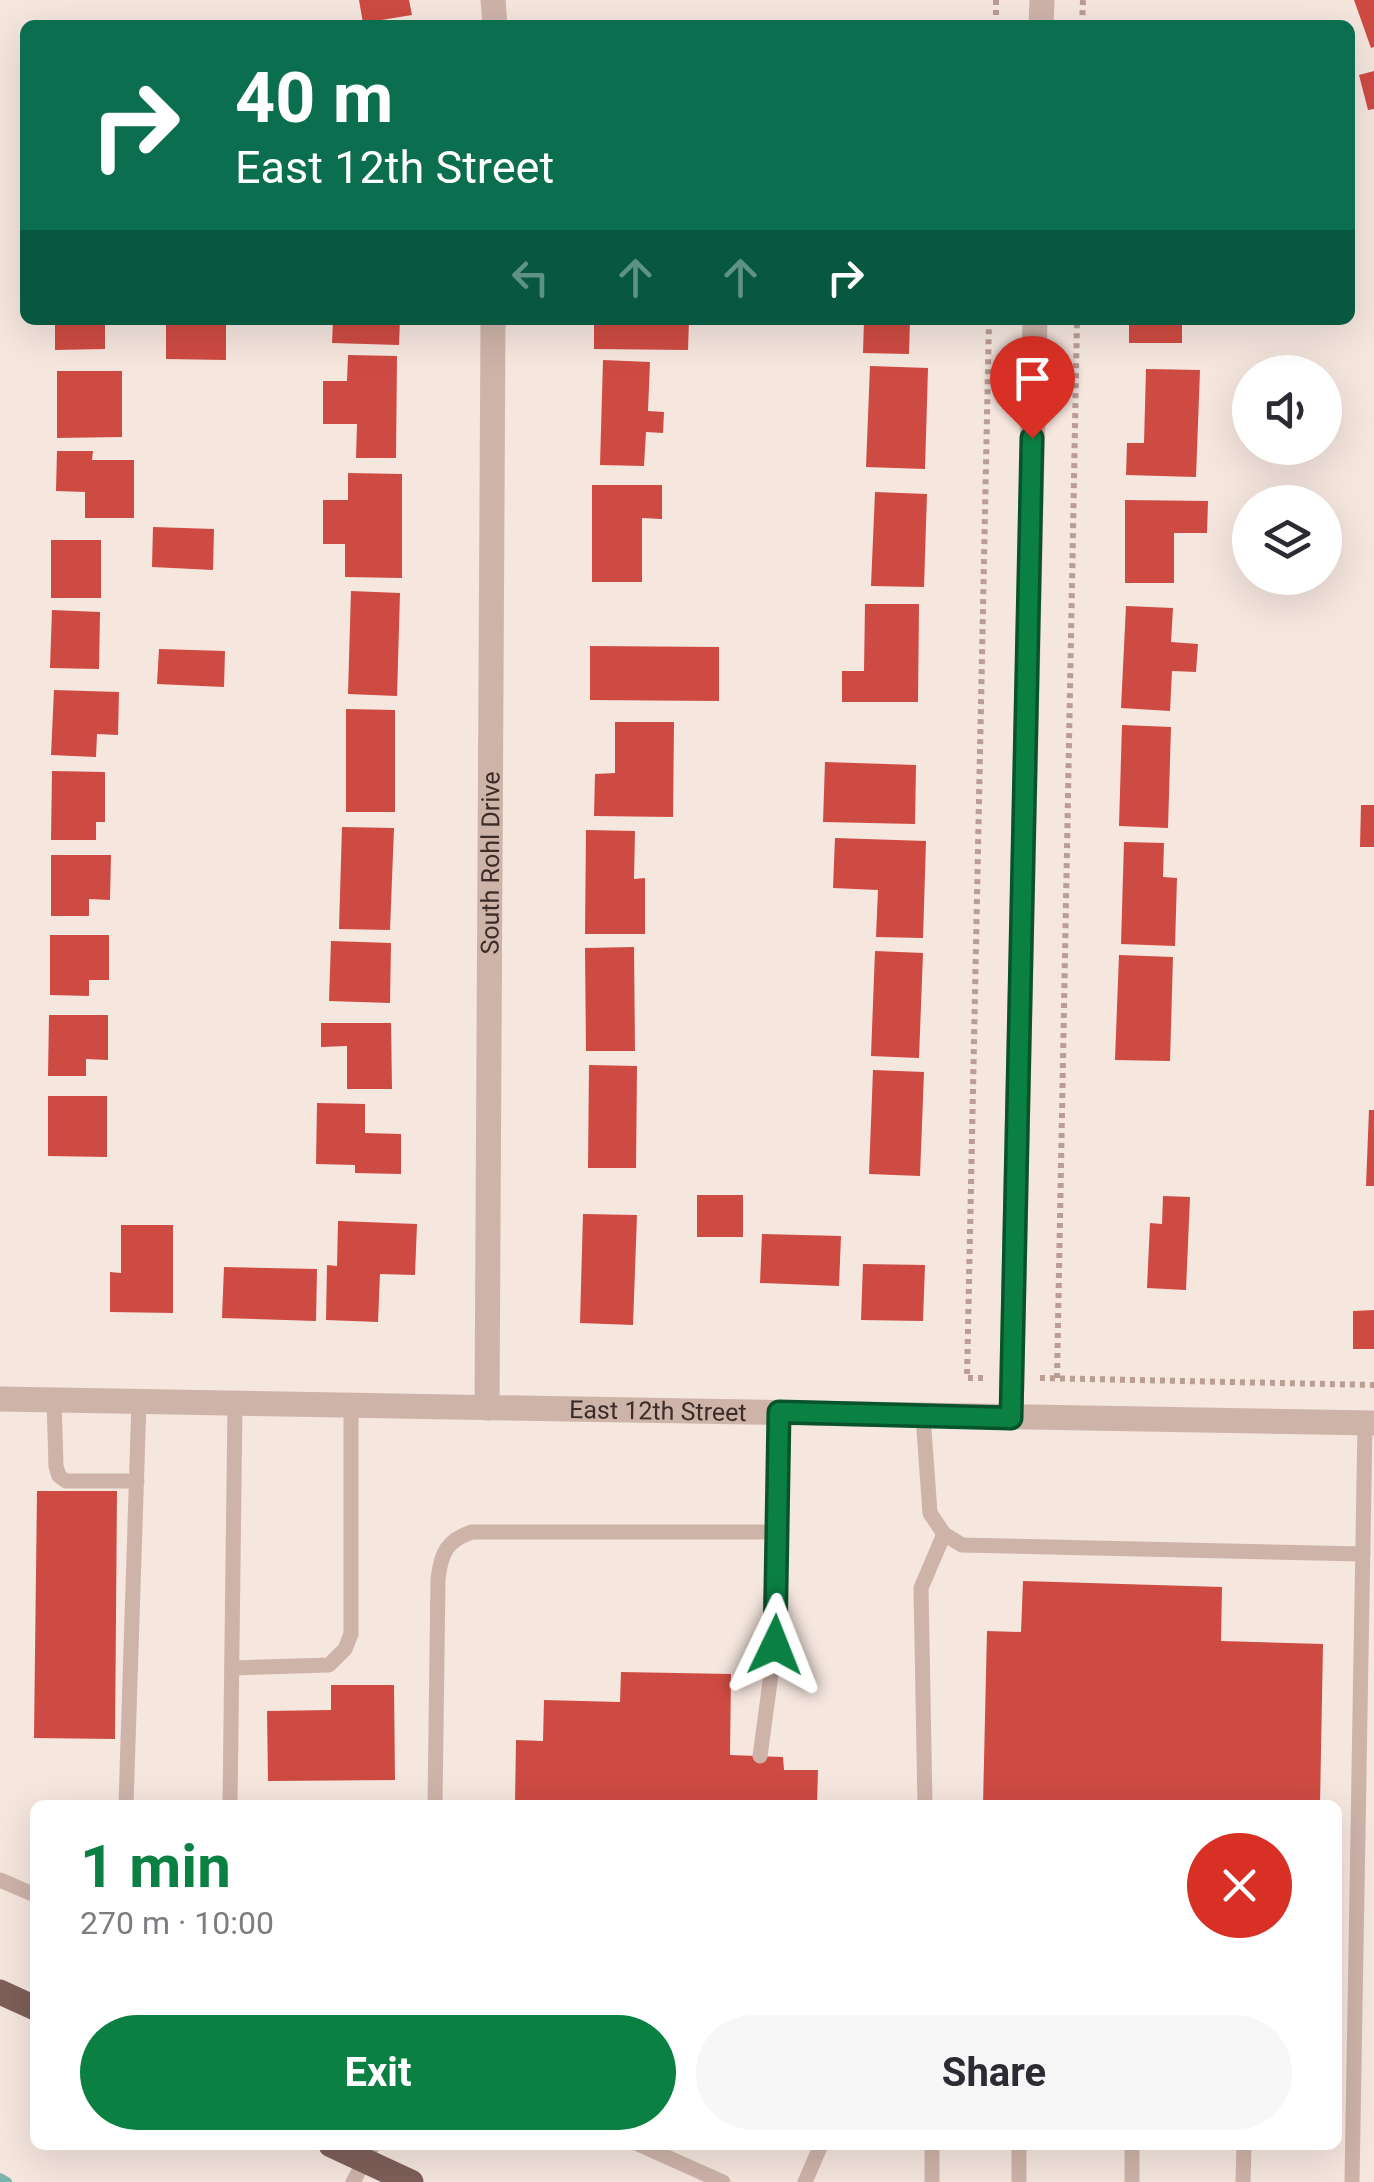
<!DOCTYPE html>
<html lang="en">
<head>
<meta charset="utf-8">
<style>
  :root { --surface:#fff; --page:#f7f7f7; --text:#2b2b33; --muted:#7c7c81; --accent:#0b8043 }
  body { margin:0; font-family:Roboto,sans-serif; background:var(--page); color:var(--text); height:100vh; display:flex; flex-direction:column; font-size:38px; white-space:nowrap }
  * { box-sizing:border-box; margin:0 }
  p { font-size:32px; color:var(--muted) }
  .icon { flex:none; width:55px; height:55px; fill:none; stroke:currentColor; stroke-width:2; stroke-linecap:round; stroke-linejoin:round }
  .map { position:relative; flex:1; overflow:hidden }
  .side { position:absolute; left:30px; top:1800px; width:1312px; height:350px; display:flex; flex-direction:column; background:var(--surface); border-radius:15px; box-shadow:0 10px 40px #0002 }
  .side>* { flex:none }
  .banner { position:absolute; left:20px; top:20px; width:1335px; height:305px; border-radius:15px; box-shadow:0 10px 40px #0002; background:#0b6e4f; color:#fff; overflow:hidden }
  .tools { position:absolute; left:1232px; top:355px; display:grid; gap:20px }
  .tools a { display:grid; place-items:center; width:110px; height:110px; border-radius:50%; background:var(--surface); box-shadow:0 10px 40px #0002; font-size:50px }
  .pin { position:absolute; display:grid; place-items:center; width:85px; height:85px; color:#fff; margin:-102px -42px; border-radius:50% 50% 50% 0; rotate:-45deg; box-shadow:0 0 10px #0007 }
  .pin .icon { rotate:45deg }
  .me { position:absolute; width:110px; margin:-55px; rotate:2deg; stroke-linejoin:round; filter:drop-shadow(0 0 8px #0008) }
  .turn { display:flex; align-items:center; gap:35px; height:210px; padding:0 50px; font-size:45px }
  .turn .icon { width:130px; height:130px; stroke-width:2.5 }
  .turn b { display:block; font-size:70px; line-height:85px }
  .lanes { display:flex; align-items:center; height:95px; padding:0 50px; background:#0003; justify-content:center; gap:50px; direction:ltr }
  .lanes .off { opacity:.35 }
  .round { display:grid; place-items:center; flex:none; width:105px; height:105px; border-radius:52px; background:var(--page) }
  .headline { display:flex; align-items:center; justify-content:space-between; height:170px; padding:0 50px }
  h1 { font-size:60px; font-weight:700; line-height:75px; color:var(--accent) }
  .primary-button { display:flex; gap:20px; margin-top:auto; padding:20px 50px }
  .primary-button a { flex:1; height:115px; border-radius:60px; background:var(--accent); color:#fff; font-size:40px; font-weight:700; line-height:115px; text-align:center }
  .primary-button a+a { background:var(--page); color:var(--text) }
  .map>svg:first-child { display:block }
  .lines { fill:none; stroke-linecap:round; stroke-linejoin:round }
  .stream { stroke:#7bb4ac; stroke-width:10 }
  .building { fill:#ce4b43 }
  .path { stroke:#ba9d93; stroke-width:6; stroke-dasharray:5 5; stroke-linecap:butt }
  .service { stroke:#ceb3a9; stroke-width:15 }
  .minor { stroke:#ceb3a9; stroke-width:25 }
  .tertiary { stroke:#ceb3a9; stroke-width:25 }
  .primary { stroke:#7e5f59; stroke-width:25 }
  .route-casing { stroke:#07532c; stroke-width:25 }
  .route { stroke:#0b8043; stroke-width:18 }
  .labels { text-anchor:middle; dominant-baseline:central; stroke-width:10; stroke-linejoin:round; paint-order:stroke }
  .street-label { font-size:25px; fill:#3b2c29; stroke:#fbf1eb }
</style>
</head>
<body>
<div class="map">
<svg width="1374" height="2182" viewBox="0 0 1374 2182">
  <rect width="100%" height="100%" fill="#f5e6de"/>
  <g class="lines">
    <path class="stream" d="M0,2178L7,2182"/>
  </g>
  <g class="building">
    <path d="M359,0H409L412,15L363,23Z"/>
    <path d="M1354,0H1374V47L1371,48Z"/>
    <path d="M1374,71V109L1368,110L1359,75Z"/>
    <path d="M55,320H105V349L55,350Z"/>
    <path d="M166,320H226V360L166,359Z"/>
    <path d="M333,320H400L399,345L332,343Z"/>
    <path d="M594,320H689L688,350L594,349Z"/>
    <path d="M864,320H910L909,354L863,353Z"/>
    <rect x="1129" y="320" width="53" height="23"/>
    <path d="M348,355L397,356L396,458H356L357,424H323V381H347Z"/>
    <path d="M603,360L650,362L648,411L664,412L663,433L646,432L644,466L600,465Z"/>
    <path d="M870,366L928,368L925,469L866,467Z"/>
    <path d="M1146,369L1200,370L1196,477L1126,475L1127,443H1144Z"/>
    <path d="M57,371H122V437L57,438Z"/>
    <path d="M57,451H93L92,460H134V518H85V492L56,491Z"/>
    <path d="M348,473L402,474V578L345,577V544H323V500H348Z"/>
    <path d="M592,485H662V519L642,518V582H592Z"/>
    <path d="M875,492L927,494L924,587L871,586Z"/>
    <path d="M1125,500L1208,501L1207,533H1174V583H1125Z"/>
    <path d="M153,527L214,529L213,570L152,567Z"/>
    <rect x="51" y="540" width="50" height="58"/>
    <path d="M351,591L400,593L397,696L348,694Z"/>
    <path d="M865,604H919L918,702H842V671H864Z"/>
    <path d="M1126,606L1173,608L1171,642L1198,644L1196,672L1172,671L1170,711L1121,708Z"/>
    <path d="M52,610L100,612L99,669L50,668Z"/>
    <path d="M590,646L719,647V701L590,700Z"/>
    <path d="M159,649L225,651L224,687L157,684Z"/>
    <path d="M54,690L119,692L118,735L97,734L96,757L51,755Z"/>
    <path d="M346,709L395,710V812H346Z"/>
    <path d="M615,722H674L673,817L594,816L595,774L615,773Z"/>
    <path d="M1122,725L1171,727L1168,828L1119,826Z"/>
    <path d="M825,762L916,765L915,824L823,822Z"/>
    <path d="M52,771L105,772V822H96V840H51Z"/>
    <path d="M1361,805H1374V847H1360Z"/>
    <path d="M342,827L394,828L390,930L339,929Z"/>
    <path d="M586,830L635,831L634,879L645,878V934H585Z"/>
    <path d="M835,838L926,841L923,938L876,937L878,890L833,888Z"/>
    <path d="M1124,842L1164,843L1163,877L1177,878L1175,946L1121,944Z"/>
    <path d="M51,855H111L110,900L89,899V916H51Z"/>
    <path d="M50,935H109V980H89V996L50,995Z"/>
    <path d="M331,941L391,943L390,1003L329,1001Z"/>
    <path d="M634,947L635,1051H586L585,948Z"/>
    <path d="M875,951L923,953L919,1058L871,1056Z"/>
    <path d="M1119,955L1173,957L1170,1061L1115,1060Z"/>
    <path d="M49,1015H108V1060L86,1059V1076H48Z"/>
    <path d="M321,1023H391L392,1089H347V1046L321,1047Z"/>
    <path d="M589,1065L637,1066L636,1168H588Z"/>
    <path d="M873,1070L924,1072L920,1176L869,1174Z"/>
    <path d="M48,1096H107V1157L48,1156Z"/>
    <path d="M317,1103L365,1104V1133L401,1134V1174L355,1173V1165L316,1164Z"/>
    <path d="M1369,1110H1374V1186H1366Z"/>
    <rect x="697" y="1195" width="46" height="42"/>
    <path d="M1163,1196L1190,1197L1186,1290L1147,1288L1150,1223L1162,1224Z"/>
    <path d="M583,1214L637,1215L633,1325L580,1323Z"/>
    <path d="M338,1221L417,1224L415,1275L380,1274L378,1322L326,1320L327,1265L337,1266Z"/>
    <path d="M121,1225H173V1313L110,1312V1272L121,1273Z"/>
    <path d="M762,1234L841,1236L839,1286L760,1283Z"/>
    <path d="M863,1264L925,1265L923,1321L861,1320Z"/>
    <path d="M224,1267L317,1269L316,1321L222,1318Z"/>
    <path d="M1374,1310V1349H1353V1311Z"/>
    <path d="M37,1491H117L115,1739L34,1738Z"/>
    <path d="M1023,1581L1222,1587L1221,1641L1323,1644L1320,1805H983L987,1631L1021,1632Z"/>
    <path d="M621,1672L731,1674L730,1755L783,1757L784,1770H818L817,1805H515L516,1740L543,1741L544,1700L620,1702Z"/>
    <path d="M331,1685H394L395,1780L268,1781L267,1711L331,1710Z"/>
  </g>
  <g class="lines">
    <g class="path">
      <path d="M996,25V0"/>
      <path d="M1082,25L1083,0"/>
      <path d="M983,1378H967L989,320"/>
      <path d="M1040,1378L1374,1385"/>
      <path d="M1057,1378L1077,320"/>
    </g>
    <g class="service">
      <path d="M54,1400L56,1466L59,1476L66,1481H137"/>
      <path d="M923,1416L930,1513L944,1534L962,1545L1363,1554"/>
      <path d="M232,1668L329,1665L345,1649L351,1634V1405"/>
      <path d="M760,1756L775,1645L779,1532"/>
      <path d="M126,1805L139,1401"/>
      <path d="M230,1805L235,1403"/>
      <path d="M435,1805L438,1579C441,1553 447,1540 472,1532H779V1413"/>
      <path d="M925,1805L921,1588L944,1534"/>
      <path d="M0,1880L35,1895"/>
      <path d="M640,2145L723,2182"/>
      <path d="M1019,2145V2182"/>
      <path d="M353,2182L373,2145"/>
      <path d="M805,2182L821,2145"/>
      <path d="M932,2182V2145"/>
      <path d="M1132,2182V2145"/>
      <path d="M1243,2182L1244,2145"/>
      <path d="M1352,2182L1365,1423"/>
    </g>
    <g class="minor">
      <path d="M493,0L495,25"/>
      <path d="M1041,25L1042,0"/>
      <path id="s1" d="M487,1408L493,320"/>
      <path d="M1011,1418L1035,320"/>
    </g>
    <path class="tertiary" id="s2" d="M0,1399L1374,1423"/>
    <g class="primary">
      <path d="M0,1992L35,2008"/>
      <path d="M331,2145L411,2182"/>
    </g>
  </g>
  <g class="lines">
    <g class="route-casing">
      <path id="route" d="M775,1645L779,1412L1011,1418L1032,438"/>
    </g>
    <use href="#route" class="route"/>
  </g>
  <g class="labels">
    <g class="street-label">
      <text stroke="none"><textPath href="#s1" startOffset="545">South Rohl Drive</textPath></text>
      <text stroke="none"><textPath href="#s2" startOffset="658">East 12th Street</textPath></text>
    </g>
  </g>
</svg>
<div class="tools">
<a><svg class="icon" aria-label="sound" viewBox="0 0 24 24"><path d="M4 9h4l5-4v14l-5-4H4zM17 9q2 3 0 6"/></svg></a>
<a><svg class="icon" aria-label="layers" viewBox="0 0 24 24"><path d="M12 4l9 5-9 5-9-5zM3 14l9 5 9-5"/></svg></a>
</div>
<div class="pin" style="left:1032px;top:438px;background:#d93025"><svg class="icon" aria-label="arrive" viewBox="0 0 24 24"><path d="M6 21V4h12l-3 4 3 4H6"/></svg></div>
<svg class="me" style="left:775px;top:1645px" viewBox="-20 -20 40 40"><path d="M0-17L14 15 0 8-14 15z" fill="#0b8043" stroke="#fff" stroke-width="4"/></svg>
<div class="banner">
<div class="turn"><svg class="icon" aria-label="right" viewBox="0 0 24 24"><path d="M7 20v-9h11M14 6l5 5-5 5"/></svg><div><b>40 m</b>East 12th Street</div></div>
<div class="lanes"><svg class="icon off" aria-label="left" viewBox="0 0 24 24"><path d="M17 20v-9H6M10 6l-5 5 5 5"/></svg><svg class="icon off" aria-label="ahead" viewBox="0 0 24 24"><path d="M12 20V5M6 11l6-6 6 6"/></svg><svg class="icon off" aria-label="ahead" viewBox="0 0 24 24"><path d="M12 20V5M6 11l6-6 6 6"/></svg><svg class="icon" aria-label="right" viewBox="0 0 24 24"><path d="M7 20v-9h11M14 6l5 5-5 5"/></svg></div>
</div>
<section class="side">
<div class="headline"><div><h1>1 min</h1><p>270 m · 10:00</p></div><a class="round" style="background:#d93025;color:#fff"><svg class="icon" aria-label="close" viewBox="0 0 24 24"><path d="M6 6l12 12M18 6L6 18"/></svg></a></div>
<div class="primary-button"><a>Exit</a><a>Share</a></div>
</section>
</div>
</body>
</html>
